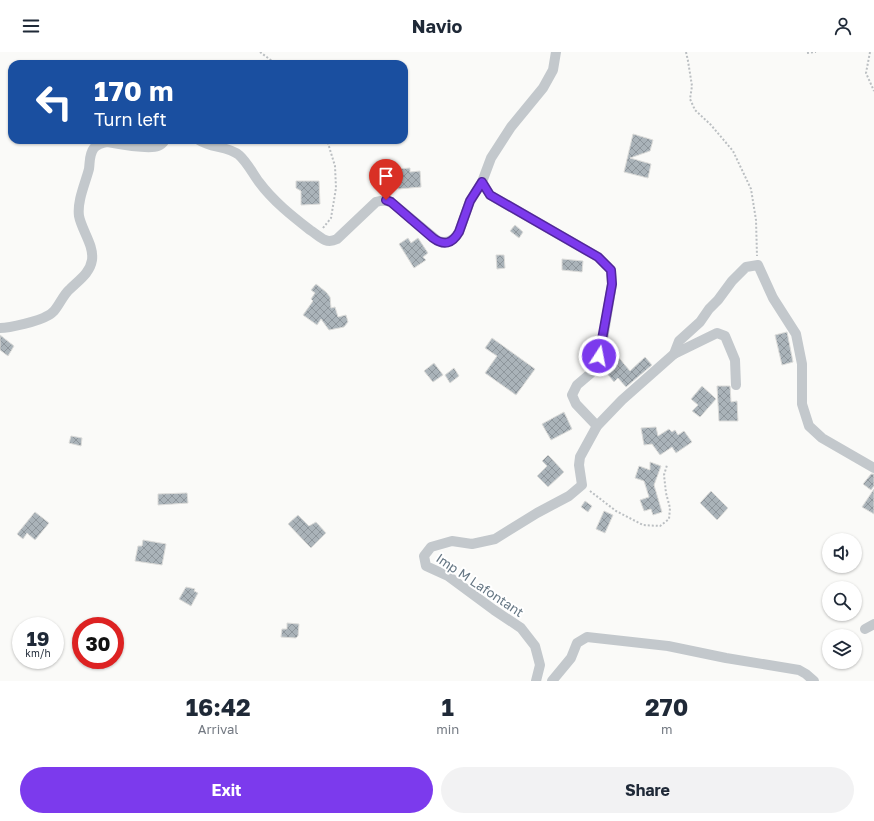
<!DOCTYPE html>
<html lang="en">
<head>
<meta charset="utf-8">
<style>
  :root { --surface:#fff; --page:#f2f2f3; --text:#1f2937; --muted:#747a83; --accent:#7c3aed }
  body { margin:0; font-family:"Golos Text",sans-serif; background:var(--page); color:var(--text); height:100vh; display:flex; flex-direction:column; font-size:15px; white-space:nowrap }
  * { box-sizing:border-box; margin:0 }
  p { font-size:13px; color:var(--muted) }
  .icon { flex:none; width:22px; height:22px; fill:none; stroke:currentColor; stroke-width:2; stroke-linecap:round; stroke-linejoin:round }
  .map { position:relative; height:629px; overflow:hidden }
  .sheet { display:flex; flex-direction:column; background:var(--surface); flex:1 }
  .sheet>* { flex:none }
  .guide { position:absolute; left:8px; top:8px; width:400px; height:84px; border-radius:12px; box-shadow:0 1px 3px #0004; background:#1a4fa0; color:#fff; overflow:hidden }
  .tools { position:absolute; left:822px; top:481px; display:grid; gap:8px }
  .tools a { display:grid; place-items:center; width:40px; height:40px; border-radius:50%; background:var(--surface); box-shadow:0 1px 3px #0004; font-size:20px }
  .speed { position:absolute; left:12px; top:565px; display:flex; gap:8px; font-size:20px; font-weight:700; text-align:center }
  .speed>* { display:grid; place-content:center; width:52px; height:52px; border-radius:50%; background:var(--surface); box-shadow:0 1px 3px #0004; line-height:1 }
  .speed small { font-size:10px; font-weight:400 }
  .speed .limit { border:6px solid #d22; background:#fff; color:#111 }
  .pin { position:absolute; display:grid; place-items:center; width:34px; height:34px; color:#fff; margin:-41px -17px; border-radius:50% 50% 50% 0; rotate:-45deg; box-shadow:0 0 4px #0007 }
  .pin .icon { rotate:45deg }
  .me { position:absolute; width:44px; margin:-22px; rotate:11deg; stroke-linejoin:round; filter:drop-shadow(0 0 3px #0008) }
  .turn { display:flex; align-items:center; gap:14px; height:84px; padding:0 20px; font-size:18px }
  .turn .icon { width:52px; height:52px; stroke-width:2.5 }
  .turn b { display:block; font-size:28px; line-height:34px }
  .eta { display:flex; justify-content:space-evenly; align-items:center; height:68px; text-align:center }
  .eta b { font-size:24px; font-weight:700; line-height:28px }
  .primary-button { display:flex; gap:8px; margin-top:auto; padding:8px 20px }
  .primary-button a { flex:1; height:46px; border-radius:24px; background:var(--accent); color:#fff; font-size:16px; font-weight:700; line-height:46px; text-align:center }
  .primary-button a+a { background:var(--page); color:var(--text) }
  header { display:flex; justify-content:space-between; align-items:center; height:52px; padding:0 20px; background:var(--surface); font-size:18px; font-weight:700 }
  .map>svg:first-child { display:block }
  .building { fill:url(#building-cross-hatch); stroke:#dcdcda }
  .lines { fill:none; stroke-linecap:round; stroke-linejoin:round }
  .path { stroke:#bbbfc2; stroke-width:2; stroke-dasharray:2 2; stroke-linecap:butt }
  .minor { stroke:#c3c8cc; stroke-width:10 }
  .route-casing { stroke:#51269a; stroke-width:10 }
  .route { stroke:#7c3aed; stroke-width:7 }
  .labels { text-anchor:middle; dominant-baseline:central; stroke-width:4; stroke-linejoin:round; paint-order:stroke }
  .street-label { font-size:13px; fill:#657683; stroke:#fff }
</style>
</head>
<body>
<header><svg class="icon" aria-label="menu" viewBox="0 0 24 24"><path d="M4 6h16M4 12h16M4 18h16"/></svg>Navio<svg class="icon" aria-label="person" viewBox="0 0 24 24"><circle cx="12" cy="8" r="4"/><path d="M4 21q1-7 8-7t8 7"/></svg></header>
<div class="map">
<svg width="874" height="629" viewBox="0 0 874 629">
  <defs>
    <pattern id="building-cross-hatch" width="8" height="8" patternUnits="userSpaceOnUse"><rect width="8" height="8" fill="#aab3b9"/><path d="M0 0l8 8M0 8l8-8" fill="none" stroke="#8e969c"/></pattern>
  </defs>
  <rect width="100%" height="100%" fill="#fafaf8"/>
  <g class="building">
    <path d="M633,82L653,88L650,99L630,106L651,112L648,126L624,120Z"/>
    <path d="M410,116V120L420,119L421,135L398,137L396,117Z"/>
    <path d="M296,129H319L320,152L301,153V139L296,136Z"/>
    <path d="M515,173L523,180L519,186L510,179Z"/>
    <path d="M408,186L411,191L418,186L428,201L423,205L426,208L414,216L399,192Z"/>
    <path d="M496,203H504L505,216L497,217Z"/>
    <path d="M562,207L583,209L582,220L562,218Z"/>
    <path d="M316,232L326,240L330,245L331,256L335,255L338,265L346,263L348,270L344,275L329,278L321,267L317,273L303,263L313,249L311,247L315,241L311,238Z"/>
    <path d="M787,280L793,310L782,313L775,283Z"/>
    <path d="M0,283L14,294L8,304L0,298Z"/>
    <path d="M492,286L535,317L516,343L485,321L497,304L485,296Z"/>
    <path d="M645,305L652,313L626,335L618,326L614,330L605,319L619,306L630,319Z"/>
    <path d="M434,311L443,323L433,330L424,319Z"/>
    <path d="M454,316L459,324L450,331L445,323Z"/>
    <path d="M702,334L716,347L700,365L692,359L698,353L691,347Z"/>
    <path d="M717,334H730L731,350L737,349L738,369H719Z"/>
    <path d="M564,360L572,377L551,388L542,372Z"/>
    <path d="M656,375L658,384L669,377L672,380L675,378L678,383L684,379L692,390L676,401L672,395L660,403L652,392L644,393L641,376Z"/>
    <path d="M71,384L82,386L81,394L69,391Z"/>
    <path d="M548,403L564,420L548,435L537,424L547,414L542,409Z"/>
    <path d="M650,410L661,414L654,433L662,460L653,463L651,457L644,459L640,448L649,445L644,429L635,426L639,414L650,418Z"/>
    <path d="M871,422H874V434L871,438L863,432Z"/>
    <path d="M874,437V462L862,455Z"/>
    <path d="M711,439L728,456L717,468L700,451Z"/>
    <path d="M187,441L188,451L158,453V442Z"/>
    <path d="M585,449L592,454L588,460L581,455Z"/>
    <path d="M604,459L613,463L605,481L596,477Z"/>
    <path d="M35,460L49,471L35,488L27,481L23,487L17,482Z"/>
    <path d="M298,463L309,474L316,470L326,481L311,496L288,472Z"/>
    <path d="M143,488L166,492L162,513L135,509L138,494H142Z"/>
    <path d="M186,535L195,537L194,539L198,541L191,554L179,547Z"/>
    <path d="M287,571L299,572L298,584L296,586L281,585L282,577H287Z"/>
  </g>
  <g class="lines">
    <g class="path">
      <path d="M260,0L276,12"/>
      <path d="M686,0L688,9L692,34L690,47L695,58L711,73L733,99L751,137L756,168L757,204"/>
      <path d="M870,0L866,21L874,39"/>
      <path d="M807,1L816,0"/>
      <path d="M323,176L331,166L336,136L335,114L327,88"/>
      <path d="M590,439L616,459L643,473L660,474L669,467L670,456L666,441L664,423L667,413"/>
    </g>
    <g class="minor">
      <path d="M556,0L553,18L543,36L511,75L491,106L482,130L490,143L598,205L611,218L612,232L602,293L597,316L577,333L572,343L576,352L597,374"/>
      <path d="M199,88C211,96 228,94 239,103C247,110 253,122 259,130C273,149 292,164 310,178C315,181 320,186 325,188C330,190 333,189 337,187L376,150C381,148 385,148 391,150L438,189C447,192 454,189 459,180L470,149L482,130"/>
      <path d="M0,276C10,276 39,269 47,264C50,263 52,261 54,259C60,252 63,243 70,237C79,228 90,221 92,208C94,193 82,179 79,164C77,149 85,132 89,117C90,110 89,102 94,96C97,92 102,91 107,90C118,92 149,98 158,94C161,93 163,91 165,88"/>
      <path d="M674,302L717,281L725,284L735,308L736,333"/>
      <path d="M865,577L874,572"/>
      <path d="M536,629L540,613L535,594L521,576L494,558L448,524L426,514L424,504L431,495L452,489L472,492L495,487L537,461L569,444L582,433L579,413L580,405L597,374L622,348L674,302L679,289L700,270L709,257L718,248L732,229L746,215L758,213L773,246L796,282L802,312V352L809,374L822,386L874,416"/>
      <path d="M552,629L571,606L577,591L587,585L668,594L726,606L799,618L806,622L814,629"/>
    </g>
  </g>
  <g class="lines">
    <g class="route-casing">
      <path id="route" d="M386,148L391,150L433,186C444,194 452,192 459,180L470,149L482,130L490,143L598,205L611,218L612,232L599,304"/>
    </g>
    <use href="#route" class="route"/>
  </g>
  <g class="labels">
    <g class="street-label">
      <text transform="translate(480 533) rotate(34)">Imp M Lafontant</text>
    </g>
  </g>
</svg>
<div class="tools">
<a><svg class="icon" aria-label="sound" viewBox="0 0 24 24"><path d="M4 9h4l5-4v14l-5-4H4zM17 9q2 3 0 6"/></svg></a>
<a><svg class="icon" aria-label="search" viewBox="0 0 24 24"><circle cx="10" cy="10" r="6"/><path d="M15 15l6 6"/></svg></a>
<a><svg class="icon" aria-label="layers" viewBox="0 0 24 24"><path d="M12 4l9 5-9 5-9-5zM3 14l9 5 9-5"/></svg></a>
</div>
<div class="speed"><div>19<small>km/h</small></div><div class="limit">30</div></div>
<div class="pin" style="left:386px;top:148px;background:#d93025"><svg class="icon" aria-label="arrive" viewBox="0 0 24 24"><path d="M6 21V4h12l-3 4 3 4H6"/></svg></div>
<svg class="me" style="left:599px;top:304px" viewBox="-20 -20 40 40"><circle r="17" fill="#7c3aed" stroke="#fff" stroke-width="3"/><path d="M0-11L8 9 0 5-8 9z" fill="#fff"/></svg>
<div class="guide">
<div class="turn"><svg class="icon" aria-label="left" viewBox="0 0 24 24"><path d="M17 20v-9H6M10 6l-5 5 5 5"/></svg><div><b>170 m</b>Turn left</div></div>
</div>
</div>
<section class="sheet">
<div class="eta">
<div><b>16:42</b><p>Arrival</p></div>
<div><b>1</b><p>min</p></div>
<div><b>270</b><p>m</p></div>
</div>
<div class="primary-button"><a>Exit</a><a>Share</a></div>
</section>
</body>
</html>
